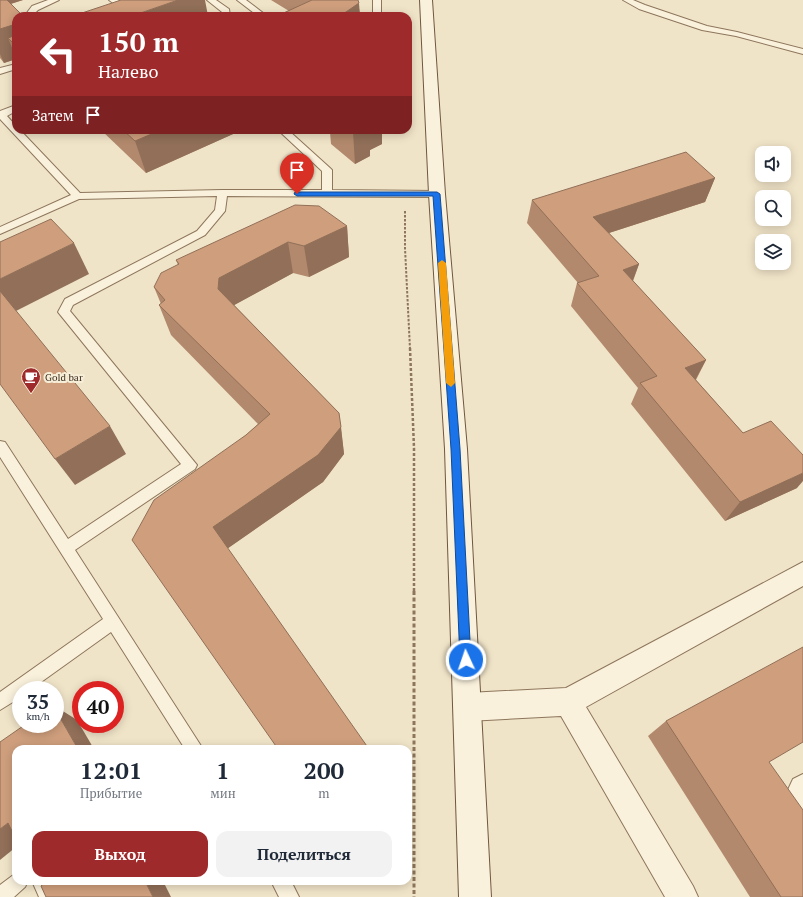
<!DOCTYPE html>
<html lang="ru">
<head>
<meta charset="utf-8">
<style>
  :root { --surface:#fff; --page:#f2f2f3; --text:#1f2937; --muted:#747a83; --accent:#9e2a2b }
  body { margin:0; font-family:"PT Serif",serif; background:var(--page); color:var(--text); height:100vh; display:flex; flex-direction:column; font-size:15px; white-space:nowrap }
  * { box-sizing:border-box; margin:0 }
  p { font-size:13px; color:var(--muted) }
  .icon { flex:none; width:22px; height:22px; fill:none; stroke:currentColor; stroke-width:2; stroke-linecap:round; stroke-linejoin:round }
  .map { position:relative; flex:1; overflow:hidden }
  .details { position:absolute; left:12px; top:745px; width:400px; height:140px; display:flex; flex-direction:column; background:var(--surface); border-radius:12px; box-shadow:0 2px 10px #0003 }
  .details>* { flex:none }
  .top-card { position:absolute; left:12px; top:12px; width:400px; height:122px; border-radius:12px; box-shadow:0 2px 10px #0003; background:#9e2a2b; color:#fff; overflow:hidden }
  .fabs { position:absolute; left:755px; top:146px; display:grid; gap:8px }
  .fabs a { display:grid; place-items:center; width:36px; height:36px; border-radius:8px; background:var(--surface); box-shadow:0 2px 10px #0003; font-size:20px }
  .speed { position:absolute; left:12px; top:681px; display:flex; gap:8px; font-size:20px; font-weight:700; text-align:center }
  .speed>* { display:grid; place-content:center; width:52px; height:52px; border-radius:50%; background:var(--surface); box-shadow:0 2px 10px #0003; line-height:1 }
  .speed small { font-size:10px; font-weight:400 }
  .speed .limit { border:6px solid #d22; background:#fff; color:#111 }
  .pin { position:absolute; display:grid; place-items:center; width:34px; height:34px; color:#fff; margin:-41px -17px; border-radius:50% 50% 50% 0; rotate:-45deg; box-shadow:0 0 4px #0007 }
  .pin .icon { rotate:45deg }
  .me { position:absolute; width:44px; margin:-22px; rotate:357deg; stroke-linejoin:round; filter:drop-shadow(0 0 3px #0008) }
  .turn { display:flex; align-items:center; gap:14px; height:84px; padding:0 20px; font-size:18px }
  .turn .icon { width:52px; height:52px; stroke-width:2.5 }
  .turn b { display:block; font-size:28px; line-height:34px }
  .then { display:flex; align-items:center; height:38px; padding:0 20px; background:#0003; gap:8px; font-size:15px }
  .eta { display:flex; justify-content:space-evenly; align-items:center; height:68px; text-align:center }
  .eta b { font-size:24px; font-weight:700; line-height:28px }
  .action { display:flex; gap:8px; margin-top:auto; padding:8px 20px }
  .action a { flex:1; height:46px; border-radius:12px; background:var(--accent); color:#fff; font-size:16px; font-weight:700; line-height:46px; text-align:center }
  .action a+a { background:var(--page); color:var(--text) }
  .map>svg:first-child { display:block }
  .lines { fill:none; stroke-linecap:round; stroke-linejoin:round }
  .lane-casing { stroke:#8d765c; stroke-width:2 }
  .street-casing { stroke:#8d765c; stroke-width:2 }
  .secondary-casing { stroke:#6f573f; stroke-width:2 }
  .path-far2 { stroke:#8d765c; stroke-width:2; stroke-dasharray:2.5 1.5; stroke-linecap:butt }
  .path-far1 { stroke:#8d765c; stroke-width:2.5; stroke-dasharray:3 2; stroke-linecap:butt }
  .path { stroke:#8d765c; stroke-width:3; stroke-dasharray:4 2.5; stroke-linecap:butt }
  .lane { fill:#faf1dc; fill-rule:evenodd }
  .street { fill:#faf1dc; fill-rule:evenodd }
  .secondary { fill:#faf1dc; fill-rule:evenodd }
  .wall { fill:#b2896c }
  .shaded-wall { fill:#916f58 }
  .building { fill:#cf9f7d; stroke:#916f58 }
  .route { fill:#1a73e8; stroke:#114b97 }
  .slow { fill:#f59e0b }
  .labels { text-anchor:middle; dominant-baseline:central; stroke-width:4; stroke-linejoin:round; paint-order:stroke }
  .poi-label { font-size:10px; fill:#3d2e20; stroke:#f7eed8; text-anchor:start }
</style>
</head>
<body>
<div class="map">
<svg width="803" height="897" viewBox="0 0 803 897">
  <rect width="100%" height="100%" fill="#f0e4c8"/>
  <g class="lines">
    <g class="lane-casing">
      <g id="lane">
        <path d="M48,0H59L38,10L34,14L36,16H28L26,14L32,6Z"/>
        <path d="M109,0H118L139,16H130Z"/>
        <path d="M207,0H216L229,9L230,16H222V12Z"/>
        <path d="M237,0H246L267,16H258Z"/>
        <rect x="373" y="0" width="8" height="16"/>
        <path d="M623,0H633L645,5L707,26L737,32L803,49V54L736,36L702,30L639,9Z"/>
        <path d="M16,64V69L0,74V68Z"/>
        <path d="M16,105V111L7,116L16,126V130H20L80,193L222,190H322V171L278,130H288L330,168L332,170V190L437,191L442,194L437,197L227,196L225,211L205,235L73,305L70,311L197,465L195,469L75,550L203,749H185L111,632L30,690H21V697L0,710V692L103,619L0,457V441L5,442L68,539L181,464L58,312L65,299L197,231L215,210L217,196L79,199L0,234V227L71,195L0,119V111Z"/>
        <path d="M16,873V881H28L25,887L14,897H0V885Z"/>
        <path d="M32,881H50L57,897H39Z"/>
        <path d="M271,881H291L299,897H279Z"/>
      </g>
    </g>
    <g class="street-casing">
      <g id="street">
        <path d="M803,562V586L586,707L693,886L698,897H665L561,716L468,721L458,717L454,707L458,697L468,693L566,688Z"/>
        <path d="M803,774V816L793,811L785,796L793,779Z"/>
      </g>
    </g>
    <g class="secondary-casing">
      <path id="secondary" d="M420,0H432L445,194L467,449L491,897H459L445,449L429,194Z"/>
    </g>
    <path class="path-far2" d="M405,211V248L410,349"/>
    <path class="path-far1" d="M410,348L414,448V592"/>
    <path class="path" d="M414,591V897"/>
    <use href="#lane" class="lane"/>
    <use href="#street" class="street"/>
    <use href="#secondary" class="secondary"/>
  </g>
  <g class="wall">
    <path d="M0,0H23L11,4L16,16V59L4,63L0,58Z"/>
    <path d="M271,0H358L360,16H277L289,11Z"/>
    <path d="M101,130H242L146,173Z"/>
    <path d="M327,130H382V144L370,150V156L355,164L331,144L330,132Z"/>
    <path d="M715,178L705,202L609,233L639,264L633,281L706,360L696,380L743,433L797,488L725,521L631,404L638,388L571,306L577,283H578L527,223L532,200Z"/>
    <path d="M347,226L349,257L309,277L293,273L234,305L339,413L344,454L323,482L228,548L132,540L246,435L258,424L171,335L159,305L161,304L154,287L178,265L176,260Z"/>
    <path d="M666,721L769,762L803,897H750L648,736Z"/>
  </g>
  <g class="shaded-wall">
    <path d="M0,0H23L0,7Z"/>
    <path d="M178,0H205L208,16H132Z"/>
    <path d="M359,3L360,16H337Z"/>
    <path d="M16,24V46L8,38L16,57V59L4,63L0,54V29Z"/>
    <path d="M161,130H242L146,173L135,141Z"/>
    <path d="M357,130H382V144L370,150V156L355,164L353,132Z"/>
    <path d="M715,178L705,202L587,240L593,217Z"/>
    <path d="M347,226L349,257L309,277L304,246Z"/>
    <path d="M288,242L293,273L227,309L218,289L219,278Z"/>
    <path d="M74,243L89,274L12,313L0,294V279Z"/>
    <path d="M639,264L630,288L623,270Z"/>
    <path d="M706,360L694,382L685,368Z"/>
    <path d="M110,426L126,454L75,485L55,459Z"/>
    <path d="M341,427L344,454L323,482L224,551L213,527Z"/>
    <path d="M803,473V481L797,488L725,521L740,502Z"/>
    <path d="M55,706L77,720L94,749H78L55,709Z"/>
    <path d="M8,823L16,826V847L0,860V829Z"/>
    <path d="M145,881H163L171,897H153Z"/>
  </g>
  <g class="building">
    <path d="M0,0H7L23,16H16V24L0,29Z"/>
    <path d="M121,0H178L132,16H73Z"/>
    <path d="M312,0H358L359,3L346,12L337,16H277Z"/>
    <path d="M16,35V46L8,38Z"/>
    <path d="M123,130H161L135,141Z"/>
    <path d="M350,130H357L353,132Z"/>
    <path d="M686,152L715,178L593,217L639,264L623,270L706,360L685,368L743,433L771,421L803,455V473L740,502L640,383L657,376L577,283L599,276L532,200Z"/>
    <path d="M295,205L319,206L347,226L304,246L288,242L219,278L218,289L339,413L341,427L318,455L213,527L369,749H278L132,540L154,500L246,435L270,414L159,305L165,300L154,287L161,273L179,264L176,260Z"/>
    <path d="M51,219L74,243L0,279V242Z"/>
    <path d="M0,291L110,426L55,459L0,384Z"/>
    <path d="M803,647V742L769,762L803,810V897H781L666,721Z"/>
    <path d="M55,709L78,749H16V836L15,837L8,823L0,829V742L26,724H55Z"/>
    <path d="M47,881H145L153,897H46L41,886Z"/>
  </g>
  <path class="route" d="M295,192H437L440,194L460,449L471,660L469,664L466,665L462,664L460,660L451,449L433,196H297L294,194Z"/>
  <path class="slow" d="M442,260L446,263L455,383L451,387L446,383L438,263Z"/>
  <defs>
    <g id="cafe-pin" transform="scale(1)"><path d="M0 17L-7.5 6A9.5 9.5 0 1 1 7.5 6Z" fill="#9e2a2b" stroke="#f7eed8"/><path d="M-5.5-4.5H6V0H3Q3 3.5 0 3.5H-2.5Q-5.5 3.5-5.5 0ZM3-3.2v2h1.7v-2ZM-6 4.5H4V6H-6Z" fill="#fff"/></g>
  </defs>
  <g fill-rule="evenodd">
    <use href="#cafe-pin" x="31" y="377"/>
  </g>
  <g class="labels">
    <g class="poi-label">
      <text x="45" y="377">Gold bar</text>
    </g>
  </g>
</svg>
<div class="fabs">
<a><svg class="icon" aria-label="sound" viewBox="0 0 24 24"><path d="M4 9h4l5-4v14l-5-4H4zM17 9q2 3 0 6"/></svg></a>
<a><svg class="icon" aria-label="search" viewBox="0 0 24 24"><circle cx="10" cy="10" r="6"/><path d="M15 15l6 6"/></svg></a>
<a><svg class="icon" aria-label="layers" viewBox="0 0 24 24"><path d="M12 4l9 5-9 5-9-5zM3 14l9 5 9-5"/></svg></a>
</div>
<div class="speed"><div>35<small>km/h</small></div><div class="limit">40</div></div>
<div class="pin" style="left:297px;top:194px;background:#d93025"><svg class="icon" aria-label="arrive" viewBox="0 0 24 24"><path d="M6 21V4h12l-3 4 3 4H6"/></svg></div>
<svg class="me" style="left:466px;top:660px" viewBox="-20 -20 40 40"><circle r="17" fill="#1a73e8" stroke="#fff" stroke-width="3"/><path d="M0-11L8 9 0 5-8 9z" fill="#fff"/></svg>
<div class="top-card">
<div class="turn"><svg class="icon" aria-label="left" viewBox="0 0 24 24"><path d="M17 20v-9H6M10 6l-5 5 5 5"/></svg><div><b>150 m</b>Налево</div></div>
<div class="then">Затем<svg class="icon" aria-label="arrive" viewBox="0 0 24 24"><path d="M6 21V4h12l-3 4 3 4H6"/></svg></div>
</div>
<section class="details">
<div class="eta">
<div><b>12:01</b><p>Прибытие</p></div>
<div><b>1</b><p>мин</p></div>
<div><b>200</b><p>m</p></div>
</div>
<div class="action"><a>Выход</a><a>Поделиться</a></div>
</section>
</div>
</body>
</html>
